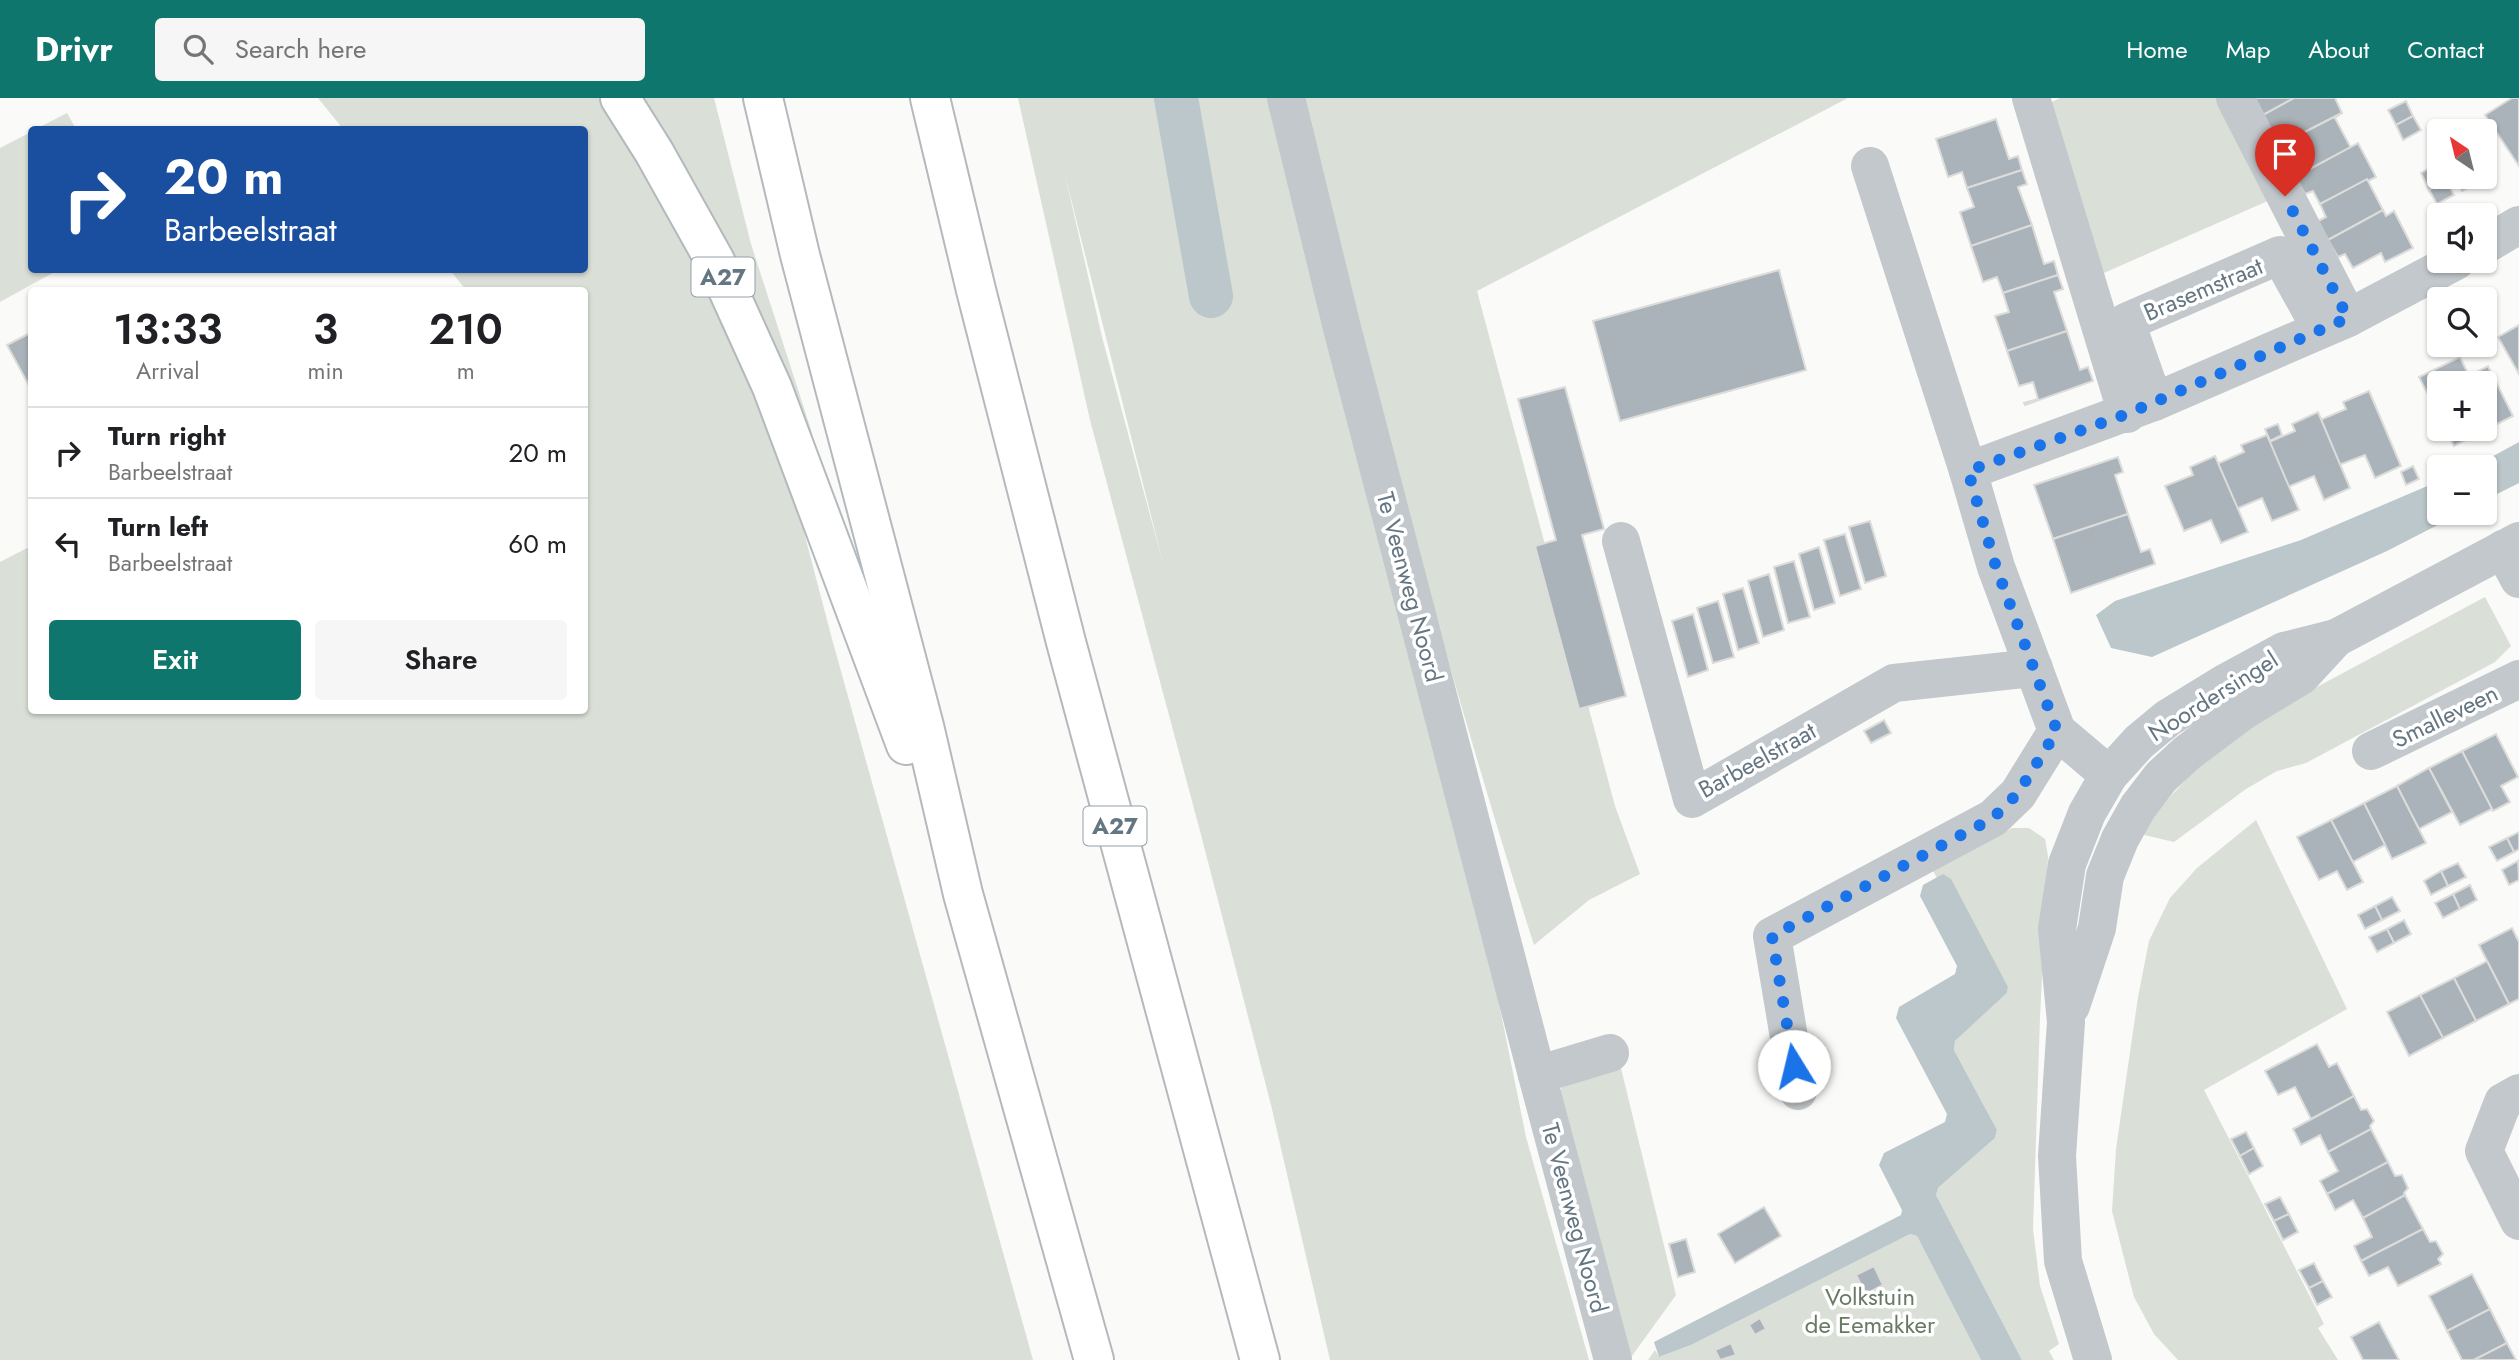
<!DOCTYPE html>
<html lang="en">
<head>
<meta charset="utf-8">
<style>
  :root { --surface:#fff; --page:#f6f6f6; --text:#202124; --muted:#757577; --line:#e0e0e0; --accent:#0f766e }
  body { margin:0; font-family:Jost,sans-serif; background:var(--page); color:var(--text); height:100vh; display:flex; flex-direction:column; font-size:26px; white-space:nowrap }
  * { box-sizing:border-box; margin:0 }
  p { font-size:23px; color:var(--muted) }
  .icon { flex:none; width:38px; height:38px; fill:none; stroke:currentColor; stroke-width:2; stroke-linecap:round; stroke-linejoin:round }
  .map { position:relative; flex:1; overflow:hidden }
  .side { position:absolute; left:28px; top:189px; width:560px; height:427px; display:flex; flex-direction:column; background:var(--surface); border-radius:7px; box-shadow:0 2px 5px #0004 }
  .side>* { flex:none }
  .guide { position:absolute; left:28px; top:28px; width:560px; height:147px; border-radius:7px; box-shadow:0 2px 5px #0004; background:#1a4fa0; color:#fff; overflow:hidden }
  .needle { width:46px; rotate:325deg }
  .controls { position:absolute; left:2427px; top:21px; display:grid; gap:14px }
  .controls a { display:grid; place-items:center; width:70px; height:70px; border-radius:7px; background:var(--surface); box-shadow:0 2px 5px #0004; font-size:35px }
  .pin { position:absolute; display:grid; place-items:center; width:60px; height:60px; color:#fff; margin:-72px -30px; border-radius:50% 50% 50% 0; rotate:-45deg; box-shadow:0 0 7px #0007 }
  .pin .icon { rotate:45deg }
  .me { position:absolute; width:77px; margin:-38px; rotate:351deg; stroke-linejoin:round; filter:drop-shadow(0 0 5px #0008) }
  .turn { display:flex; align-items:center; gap:24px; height:147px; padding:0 21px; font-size:32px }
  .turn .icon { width:91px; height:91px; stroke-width:2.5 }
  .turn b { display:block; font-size:49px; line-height:60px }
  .eta { display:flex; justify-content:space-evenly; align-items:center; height:119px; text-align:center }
  .eta b { font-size:42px; font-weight:600; line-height:49px }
  .primary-button { display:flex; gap:14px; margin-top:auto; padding:14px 21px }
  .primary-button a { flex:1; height:80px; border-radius:7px; background:var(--accent); color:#fff; font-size:28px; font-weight:600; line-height:80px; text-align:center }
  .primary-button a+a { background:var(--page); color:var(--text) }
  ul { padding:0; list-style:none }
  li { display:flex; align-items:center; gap:21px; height:91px; padding:0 21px; border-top:2px solid var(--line) }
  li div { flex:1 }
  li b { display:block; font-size:26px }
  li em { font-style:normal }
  header { display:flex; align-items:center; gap:42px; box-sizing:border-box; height:98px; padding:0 35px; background:var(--accent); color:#fff }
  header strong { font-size:33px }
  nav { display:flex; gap:38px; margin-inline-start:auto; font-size:24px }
  .search { width:490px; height:63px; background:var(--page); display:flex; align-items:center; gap:18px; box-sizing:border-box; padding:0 24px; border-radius:7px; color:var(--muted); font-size:26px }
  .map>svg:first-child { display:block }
  .green { fill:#dadfd7; fill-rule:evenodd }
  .water { fill:#bbc7cb }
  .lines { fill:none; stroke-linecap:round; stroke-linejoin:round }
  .canal { stroke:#bbc7cb; stroke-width:44 }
  .building { fill:#aab3b9; stroke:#dcdcda; stroke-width:2 }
  .highway-casing { stroke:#b4b9bd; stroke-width:42 }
  .minor { stroke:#c3c8cc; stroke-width:38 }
  .highway { stroke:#fff; stroke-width:38 }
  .route { stroke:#1a73e8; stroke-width:12; stroke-dasharray:0 21.6 }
  .labels { text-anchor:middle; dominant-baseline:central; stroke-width:7; stroke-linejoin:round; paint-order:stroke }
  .shield { fill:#fff; stroke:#939fa8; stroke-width:2 }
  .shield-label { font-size:23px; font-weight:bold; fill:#657683 }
  .street-label { font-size:24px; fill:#657683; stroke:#fff }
  .park-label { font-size:24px; fill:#687a64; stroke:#fff }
</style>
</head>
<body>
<header>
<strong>Drivr</strong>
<div class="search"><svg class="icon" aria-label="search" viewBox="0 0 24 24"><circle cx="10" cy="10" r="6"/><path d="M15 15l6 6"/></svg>Search here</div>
<nav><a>Home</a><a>Map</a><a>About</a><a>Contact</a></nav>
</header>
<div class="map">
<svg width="2519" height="1262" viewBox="0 0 2519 1262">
  <rect width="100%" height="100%" fill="#fafaf8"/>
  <g class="green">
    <path d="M318,0H603L721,207L795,400L832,541L1033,1262H0V464L31,448L32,612H584V192H466L450,172H584V32L343,31Z"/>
    <path d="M630,0H714L751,146L813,338Z"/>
    <path d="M1018,0H1274L1477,797L1526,1039L1589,1262H1330L1271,1007L1200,733L1090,322ZM1065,77L1164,469L1102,239Z"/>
    <path d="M1301,0H1848L1477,193L1615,708L1640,776L1589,802L1534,847C1445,568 1371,284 1301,0Z"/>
    <path d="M2060,0H2228L2279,98L2097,178L2046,7Z"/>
    <path d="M67,15L76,31H36Z"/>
    <path d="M31,34L32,172H58L0,204V50Z"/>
    <path d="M2485,499L2511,548L2495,564L2306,665L2277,673L2246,691L2174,744L2140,736L2148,723L2205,661L2270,614Z"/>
    <path d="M2256,722L2347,911L2204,992L2324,1226L2318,1230L2338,1262H2178L2154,1236L2134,1199L2112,1113L2116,1051L2138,899L2149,843L2170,800L2197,770Z"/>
    <path d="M2012,730H2029L2045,741L2048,758L2040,919L2033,1131L2040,1188L2059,1246L2049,1253L2054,1262H2022L1936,1097L1937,1091L1995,1040L1997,1032L1954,952L1955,943L2007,895L2008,889L1943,777L1937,780L1932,771Z"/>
    <path d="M1620,966L1676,1197L1629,1262L1556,997L1573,976Z"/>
    <path d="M1910,1136L1917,1138L1981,1262H1648L1655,1252L1659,1259L1691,1247Z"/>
  </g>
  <g class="water">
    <path d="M2519,344V385L2485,402V369H2473Z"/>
    <path d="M2439,383L2440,415H2461L2387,453L2152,559L2111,550L2096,517L2115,503L2301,442Z"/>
    <path d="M1943,776L1951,781L2008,889L2007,895L1955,943L1954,952L1997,1032L1995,1040L1938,1090L1936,1097L2022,1262H1981L1917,1138L1910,1136L1691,1247L1659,1259L1654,1244L1901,1117L1902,1112L1879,1067L1884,1055L1945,1024L1947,1016L1896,920L1899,909L1955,876L1957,868L1920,798L1923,787Z"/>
  </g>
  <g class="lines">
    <path class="canal" d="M1176,0L1211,198"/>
  </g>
  <g class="building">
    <path d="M2254,0H2294L2263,17Z"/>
    <path d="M2294,0H2335L2342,15L2287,43L2280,30L2272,34L2263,17Z"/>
    <path d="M2512,0H2519V68L2485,17Z"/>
    <path d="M2406,3L2413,18L2396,27L2388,12Z"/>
    <path d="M2342,15L2335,20L2351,50L2295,79L2286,61L2294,57L2287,43Z"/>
    <path d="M2413,18L2421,32L2403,42L2396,27Z"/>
    <path d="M1996,21L2009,61L2018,58L2022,72L1967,90L1962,74L1948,79L1936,41Z"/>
    <path d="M2449,23L2454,33H2440L2439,47L2431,33Z"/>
    <path d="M2358,45L2376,79L2320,106L2313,93L2305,96L2295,79Z"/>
    <path d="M2438,65L2440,79H2445L2446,82L2429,92L2421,75Z"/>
    <path d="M2022,72L2027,86L2018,89L2032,127L1971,148L1960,114L1974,109L1967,90Z"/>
    <path d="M2455,79H2475L2478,84L2462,93Z"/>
    <path d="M2367,81L2383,112L2328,142L2318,123L2326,119L2320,106Z"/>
    <path d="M2446,82L2454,97L2437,106L2429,92Z"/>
    <path d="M2383,112L2386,118L2394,113L2413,150L2385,164L2381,155L2353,170L2345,156L2338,159L2328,142Z"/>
    <path d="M2032,127L2044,166L2054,163L2058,177L2003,195L1997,179L1983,184L1971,148Z"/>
    <path d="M1779,172L1806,272L1620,323L1593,223Z"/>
    <path d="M2058,177L2063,191L2054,194L2067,233L2007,253L1995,218L2009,214L2003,195Z"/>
    <path d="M2519,227V276L2498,239Z"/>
    <path d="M2067,233L2080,272L2088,269L2093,283L2025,307L2024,305L2038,301L2033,284L2019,288L2007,253Z"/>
    <path d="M32,234V293L7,247Z"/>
    <path d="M2460,259L2469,278L2488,268L2513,318L2454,348L2445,331H2485V285H2440V320L2419,279Z"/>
    <path d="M1565,289L1604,431L1582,437L1626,598L1579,611L1535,448L1556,442L1518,301Z"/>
    <path d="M2369,293L2401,368L2375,380L2365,357L2339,367L2320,322L2346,311L2343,304Z"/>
    <path d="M2318,314L2350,390L2324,402L2314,378L2288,389L2269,344L2295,333L2292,326Z"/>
    <path d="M2278,326L2282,337L2270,343L2265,331Z"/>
    <path d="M2267,337L2299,412L2272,423L2262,400L2236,411L2217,366L2244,354L2241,347Z"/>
    <path d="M2215,358L2248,434L2221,445L2211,422L2184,433L2165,388L2193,377L2190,369Z"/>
    <path d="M2118,359L2123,374L2115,377L2128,416L2053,441L2034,387Z"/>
    <path d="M2413,368L2419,381L2406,387L2401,374Z"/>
    <path d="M2128,416L2141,454L2150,451L2155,466L2071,495L2053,441Z"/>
    <path d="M1870,423L1886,478L1865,485L1849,429Z"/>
    <path d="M1845,436L1861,491L1840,498L1824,442Z"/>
    <path d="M1819,449L1835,505L1814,512L1799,456Z"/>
    <path d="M1794,463L1810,519L1788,525L1774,469Z"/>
    <path d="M1769,476L1784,532L1763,539L1748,483Z"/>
    <path d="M1743,490L1759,545L1738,552L1723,496Z"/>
    <path d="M1718,503L1734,559L1713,565L1697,510Z"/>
    <path d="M1693,516L1708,572L1688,579L1672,523Z"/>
    <path d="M1884,622L1891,635L1871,645L1864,633Z"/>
    <path d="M2496,636L2518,679L2501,688L2510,704L2493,713L2462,653Z"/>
    <path d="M2462,653L2492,711L2460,727L2429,670Z"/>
    <path d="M2429,670L2452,714L2419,731L2397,688Z"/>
    <path d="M2397,688L2426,745L2392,761L2364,705Z"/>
    <path d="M2364,705L2385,747L2353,764L2331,722Z"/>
    <path d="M2331,722L2363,784L2347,792L2337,773L2319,782L2297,739Z"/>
    <path d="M2519,734V751L2514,754L2507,740Z"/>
    <path d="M2507,740L2514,754L2497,763L2489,749Z"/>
    <path d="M2518,763L2519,782L2509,787L2502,772Z"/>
    <path d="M2458,765L2466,779L2448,788L2441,773Z"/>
    <path d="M2441,773L2448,788L2431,797L2424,783Z"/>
    <path d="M2470,787L2477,802L2460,811L2453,796Z"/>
    <path d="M2453,796L2460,811L2443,820L2435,805Z"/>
    <path d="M2392,799L2400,813L2382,822L2375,808Z"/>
    <path d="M2375,808L2382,822L2365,831L2358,817Z"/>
    <path d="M2404,822L2411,836L2394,845L2387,831Z"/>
    <path d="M2512,830L2519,844V901L2509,906L2479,847Z"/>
    <path d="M2387,831L2394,845L2377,854L2369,839Z"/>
    <path d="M2487,863L2509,906L2476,923L2454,880Z"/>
    <path d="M2454,880L2476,923L2443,940L2420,897Z"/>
    <path d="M2420,897L2443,940L2409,958L2387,914Z"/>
    <path d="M2317,946L2329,969L2337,965L2354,998L2311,1021L2295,989L2278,997L2265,973Z"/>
    <path d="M2354,998L2361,1012L2367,1011L2374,1023L2370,1028L2371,1031L2328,1054L2320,1037L2301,1047L2293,1031Z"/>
    <path d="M2371,1031L2388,1064L2327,1096L2320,1083L2338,1073L2328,1054Z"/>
    <path d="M2246,1034L2254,1050L2240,1058L2231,1041Z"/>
    <path d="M2254,1050L2263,1068L2249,1076L2240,1058Z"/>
    <path d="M2388,1064L2395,1078L2402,1077L2408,1090L2404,1095L2405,1097L2363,1120L2353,1102L2335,1112L2327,1096Z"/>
    <path d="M2405,1097L2423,1131L2361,1163L2354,1148L2372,1139L2363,1120Z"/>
    <path d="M2280,1099L2289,1116L2274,1123L2265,1106Z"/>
    <path d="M1764,1109L1781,1138L1735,1165L1718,1136Z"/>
    <path d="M2289,1116L2298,1134L2283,1142L2274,1123Z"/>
    <path d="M2423,1131L2430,1144L2436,1143L2443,1156L2438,1161L2441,1166L2398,1188L2388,1169L2369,1178L2361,1163Z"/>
    <path d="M1686,1141L1695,1174L1678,1179L1669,1146Z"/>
    <path d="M2314,1165L2323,1183L2309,1190L2299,1172Z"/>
    <path d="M1874,1168L1883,1187L1866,1196L1856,1177Z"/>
    <path d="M2472,1176L2490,1211L2447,1233L2429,1198Z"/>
    <path d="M2323,1183L2332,1199L2317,1207L2309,1190Z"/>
    <path d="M2490,1211L2507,1245L2474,1262H2462L2447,1233Z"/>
    <path d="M1760,1220L1766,1231L1755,1237L1749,1227Z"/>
    <path d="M2379,1224L2399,1262H2363L2351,1239Z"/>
    <path d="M1731,1245L1736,1257L1720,1262L1715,1252Z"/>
    <path d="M2507,1245L2516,1262H2474Z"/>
  </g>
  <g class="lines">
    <g class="highway-casing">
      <g id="highway">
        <path d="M620,0L654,54L715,163L772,289L906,647"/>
        <path d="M763,0L800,157L924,628L963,796L1094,1262"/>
        <path d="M930,0L976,192L1066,544L1260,1262"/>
      </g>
    </g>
    <g class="minor">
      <path d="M1286,0L1342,230L1537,977"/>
      <path d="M2031,0L2127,316"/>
      <path d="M2235,0L2348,220"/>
      <path d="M1870,68L1968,373L1996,469L2057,633L2109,677"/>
      <path d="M2485,147L2519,127"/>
      <path d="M2154,304L2126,224L2280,157L2321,231"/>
      <path d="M1968,373L2154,304L2348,220L2456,163"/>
      <path d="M1621,443L1692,701L1894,585L2034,570"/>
      <path d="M2503,451L2519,481"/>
      <path d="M2371,653L2519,581"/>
      <path d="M2071,908L2097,830L2105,778L2120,741L2138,709L2161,679L2187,655L2243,613L2301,578L2336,540"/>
      <path d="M1610,955L1537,977L1613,1262"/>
      <path d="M1798,993L1772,838L1993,720L2018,696L2057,633"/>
      <path d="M2519,995L2503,1004L2484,1053L2519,1123"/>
      <path d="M2093,1262L2063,1163L2057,1058L2066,924L2057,831L2067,766L2087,715L2109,677L2139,644L2168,620L2225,585L2284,553L2336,540L2519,443"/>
    </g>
    <use href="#highway" class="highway"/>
  </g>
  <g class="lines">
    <path class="route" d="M1794,968L1772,838L1993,720L2018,695L2057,633L1996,469L1968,373L2127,316L2348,220L2285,98"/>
  </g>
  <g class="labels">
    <g class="shield">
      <rect x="691.5" y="159.5" width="63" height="39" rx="5"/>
      <rect x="1083.5" y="708.5" width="63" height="39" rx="5"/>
    </g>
    <g class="shield-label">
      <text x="723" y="179">A27</text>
      <text x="1115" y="728">A27</text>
    </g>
    <g class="street-label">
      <text transform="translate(2203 191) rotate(-23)">Brasemstraat</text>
      <text transform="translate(1410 489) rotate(75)">Te Veenweg Noord</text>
      <text transform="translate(2213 598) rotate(-32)">Noordersingel</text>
      <text transform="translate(2445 618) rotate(-26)">Smalleveen</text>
      <text transform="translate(1757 662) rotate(-29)">Barbeelstraat</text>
      <text transform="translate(1575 1120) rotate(75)">Te Veenweg Noord</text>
    </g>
    <g class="park-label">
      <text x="1870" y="1198">Volkstuin<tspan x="1870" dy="28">de Eemakker</tspan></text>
    </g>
  </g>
</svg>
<div class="controls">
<a><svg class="needle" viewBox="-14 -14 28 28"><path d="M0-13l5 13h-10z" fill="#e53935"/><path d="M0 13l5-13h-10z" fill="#757577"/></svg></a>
<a><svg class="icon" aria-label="sound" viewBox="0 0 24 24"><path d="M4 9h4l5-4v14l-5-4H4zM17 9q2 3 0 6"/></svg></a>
<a><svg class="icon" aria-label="search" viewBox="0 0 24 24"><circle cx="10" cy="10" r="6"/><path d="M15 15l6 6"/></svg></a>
<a>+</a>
<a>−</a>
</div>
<div class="pin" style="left:2285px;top:98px;background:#d93025"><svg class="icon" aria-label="arrive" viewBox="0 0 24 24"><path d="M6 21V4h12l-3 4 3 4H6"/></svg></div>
<svg class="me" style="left:1794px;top:968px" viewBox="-20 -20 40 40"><circle r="19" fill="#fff"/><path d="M0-13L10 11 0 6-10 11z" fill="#1a73e8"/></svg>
<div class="guide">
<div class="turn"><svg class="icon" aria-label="right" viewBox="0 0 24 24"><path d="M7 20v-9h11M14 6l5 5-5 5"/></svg><div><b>20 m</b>Barbeelstraat</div></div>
</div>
<section class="side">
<div class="eta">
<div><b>13:33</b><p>Arrival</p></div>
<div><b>3</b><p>min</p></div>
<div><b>210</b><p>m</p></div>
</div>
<ul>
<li><svg class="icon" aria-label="right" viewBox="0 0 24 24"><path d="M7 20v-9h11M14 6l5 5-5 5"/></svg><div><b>Turn right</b><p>Barbeelstraat</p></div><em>20 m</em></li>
<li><svg class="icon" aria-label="left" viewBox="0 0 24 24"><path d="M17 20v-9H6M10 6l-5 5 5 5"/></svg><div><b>Turn left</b><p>Barbeelstraat</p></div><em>60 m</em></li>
</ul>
<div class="primary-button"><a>Exit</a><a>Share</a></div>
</section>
</div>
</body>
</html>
